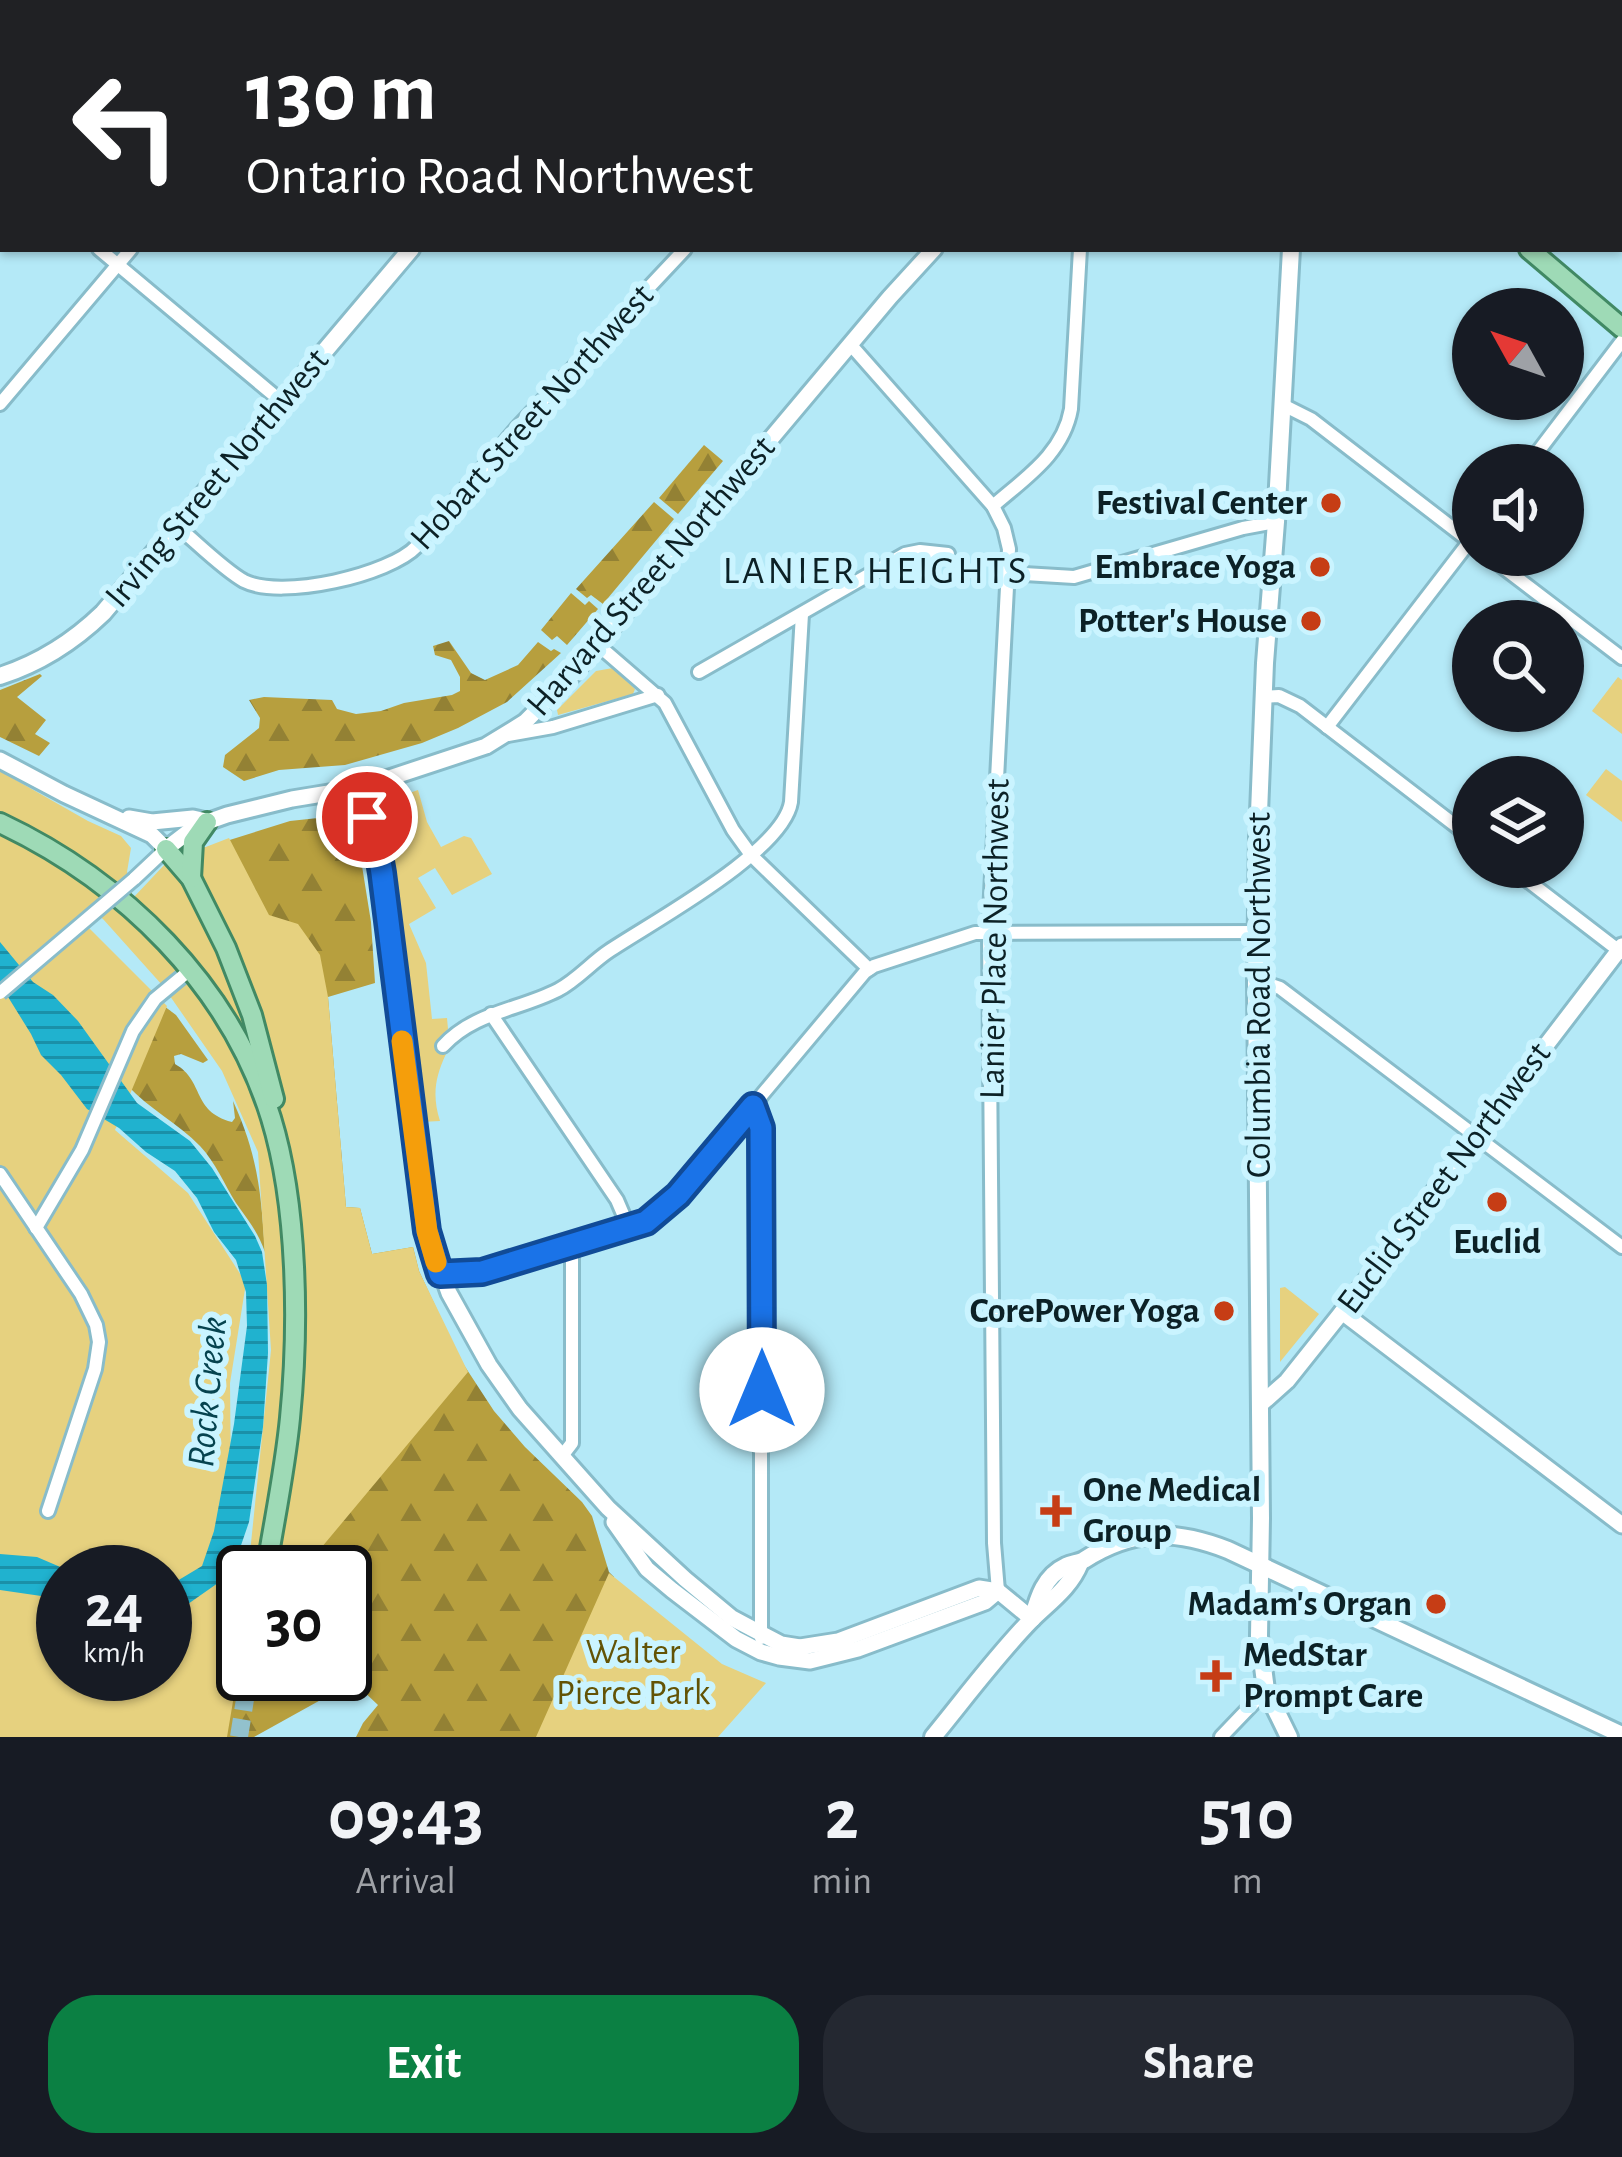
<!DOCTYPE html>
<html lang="en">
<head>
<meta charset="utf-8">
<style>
  :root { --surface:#171b24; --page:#242831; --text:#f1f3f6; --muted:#9ea1a6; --accent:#0b8043 }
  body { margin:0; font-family:"Alegreya Sans",sans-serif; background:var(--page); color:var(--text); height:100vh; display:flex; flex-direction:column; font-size:45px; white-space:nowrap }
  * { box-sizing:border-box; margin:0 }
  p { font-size:39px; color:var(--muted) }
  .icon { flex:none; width:66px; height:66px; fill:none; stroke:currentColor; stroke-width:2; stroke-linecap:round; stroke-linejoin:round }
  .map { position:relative; height:1737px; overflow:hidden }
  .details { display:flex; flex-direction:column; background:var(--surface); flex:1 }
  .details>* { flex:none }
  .guide { position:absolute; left:0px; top:0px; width:1623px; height:252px; box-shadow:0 3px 9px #0004; background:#202124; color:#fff; overflow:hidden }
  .needle { width:78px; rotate:310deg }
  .buttons { position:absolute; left:1452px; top:288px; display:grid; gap:24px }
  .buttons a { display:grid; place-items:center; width:132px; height:132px; border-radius:50%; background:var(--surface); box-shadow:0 3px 9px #0004; font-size:60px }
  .speed { position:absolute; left:36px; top:1545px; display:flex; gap:24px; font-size:60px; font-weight:700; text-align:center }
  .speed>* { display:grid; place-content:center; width:156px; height:156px; border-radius:50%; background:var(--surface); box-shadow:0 3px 9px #0004; line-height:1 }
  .speed small { font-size:30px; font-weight:400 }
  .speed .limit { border:6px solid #111; border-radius:18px; background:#fff; color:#111 }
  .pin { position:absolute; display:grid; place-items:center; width:102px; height:102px; color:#fff; margin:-51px; border:6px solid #fff; border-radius:50%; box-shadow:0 3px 12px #0007 }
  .me { position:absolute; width:132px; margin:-66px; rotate:0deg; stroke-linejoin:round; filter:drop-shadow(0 0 9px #0008) }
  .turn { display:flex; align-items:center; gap:42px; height:252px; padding:0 48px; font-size:54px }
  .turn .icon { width:156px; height:156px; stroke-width:2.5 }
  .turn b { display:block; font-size:84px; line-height:102px }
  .eta { display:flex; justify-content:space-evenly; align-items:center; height:204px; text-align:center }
  .eta b { font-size:72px; font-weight:600; line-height:84px }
  .primary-button { display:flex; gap:24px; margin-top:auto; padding:24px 48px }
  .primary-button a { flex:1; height:138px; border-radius:48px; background:var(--accent); color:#fff; font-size:48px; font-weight:600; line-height:138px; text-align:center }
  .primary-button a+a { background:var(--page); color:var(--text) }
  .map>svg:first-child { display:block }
  .forest { fill:url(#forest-firs) }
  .green { fill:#e6d17f; fill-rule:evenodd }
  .water { fill:url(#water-rules) }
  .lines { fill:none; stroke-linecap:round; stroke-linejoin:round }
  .primary-tunnel { stroke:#92c1cd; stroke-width:18; stroke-dasharray:18 9; stroke-linecap:butt }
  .minor-casing { stroke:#88bcca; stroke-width:18 }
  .tertiary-casing { stroke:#88bcca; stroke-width:21 }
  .secondary-casing { stroke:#88bcca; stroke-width:22 }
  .primary-casing { stroke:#418964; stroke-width:24 }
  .minor { stroke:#fff; stroke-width:12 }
  .tertiary { stroke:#fff; stroke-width:15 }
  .secondary { stroke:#fff; stroke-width:16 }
  .primary { stroke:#9edab6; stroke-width:18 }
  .minor-bridge-casing { stroke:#88bcca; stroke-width:18; stroke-linecap:butt }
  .minor-bridge { stroke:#fff; stroke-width:12 }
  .route-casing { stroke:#114b97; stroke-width:30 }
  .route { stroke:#1a73e8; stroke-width:21 }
  .slow { stroke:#f59e0b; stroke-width:21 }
  .poi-dot { fill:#c63d15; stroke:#caf4ff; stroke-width:4.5 }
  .labels { text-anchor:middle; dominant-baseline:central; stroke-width:12; stroke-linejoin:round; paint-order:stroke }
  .street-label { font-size:36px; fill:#0c2126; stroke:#caf4ff }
  .poi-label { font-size:36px; font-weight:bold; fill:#0c2126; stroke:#caf4ff; text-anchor:end }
  .park-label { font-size:36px; fill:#635305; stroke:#caf4ff }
  .neighbourhood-label { font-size:39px; letter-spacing:3px; fill:#0c2126; stroke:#caf4ff }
  .water-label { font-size:39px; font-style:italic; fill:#06434f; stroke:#caf4ff }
</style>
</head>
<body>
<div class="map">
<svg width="1622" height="1737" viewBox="0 0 1622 1737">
  <defs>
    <pattern id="forest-firs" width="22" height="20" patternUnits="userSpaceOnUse" patternTransform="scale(3)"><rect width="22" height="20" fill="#b79f3e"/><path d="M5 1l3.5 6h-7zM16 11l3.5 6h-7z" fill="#938134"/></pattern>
    <pattern id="water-rules" width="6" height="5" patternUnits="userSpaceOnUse" patternTransform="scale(3)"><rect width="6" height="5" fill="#20b2cf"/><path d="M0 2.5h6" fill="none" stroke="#1a90a8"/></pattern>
  </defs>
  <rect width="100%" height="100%" fill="#b4e9f7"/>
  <g class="forest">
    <path d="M704,445L723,461L678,514L659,498Z"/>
    <path d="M654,502L674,519L603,604L591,595L587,598L576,589Z"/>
    <path d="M571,593L585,605L589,601L598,609L567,645L557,636L552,640L541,630Z"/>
    <path d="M449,641L471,673L485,680L518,665L538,642L551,651L554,649L561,653L507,702L458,728L422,743L345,765L279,770L244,781L223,767L225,755L259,728L260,718L249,700L264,697L332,700L337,709L356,714L381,711L404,703L452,695L460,691V677L451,660L435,655L433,646Z"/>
    <path d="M40,674L42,676L17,697L46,720L35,734L50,743L39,756L0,737V690Z"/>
    <path d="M318,818L346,826L358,841L371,922L375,983L328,997L346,1207L360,1208L372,1254L413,1247L419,1271L460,1359L494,1411L525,1447L582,1502L592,1516L609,1572L614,1577L585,1737H356L363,1723L378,1705L360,1688L326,1697L254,1737H0V1656L63,1674H165L243,1574V1674H345V1572H283L306,1344L204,848L290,821Z"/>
    <path d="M164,1006L176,1015L208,1060L203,1063L181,1054L174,1056L175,1064C205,1081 191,1111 232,1122L235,1118L233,1101C258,1156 261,1192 265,1252C258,1232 248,1220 236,1203C224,1184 216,1163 200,1146C178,1123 149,1109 127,1085Z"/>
  </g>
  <g class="green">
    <path d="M613,668L635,689L633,694L558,715L557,710L596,671Z"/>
    <path d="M1618,677L1622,680V734L1592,711Z"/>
    <path d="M1606,769L1622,781V822L1586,795Z"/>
    <path d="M0,771L88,821L121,836L131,848L127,872L133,898L167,862L229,838L269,915L298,924L320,955L328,997L346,1207L360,1208L372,1254L413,1247L419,1271L468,1372L301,1572H248L271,1350L258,1152L222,1071L163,986L103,919L88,908L79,918L167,1006L115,1130L188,1193L246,1283L230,1383L231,1486L243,1592V1642L227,1737H0ZM63,1572H165V1674H63Z"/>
    <path d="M418,790L427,822L441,847L464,836L471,838L492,874L452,895L435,868L418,878L436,908L409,924L426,963L432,1019L447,1018L448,1029L437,1042L446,1054C435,1077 432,1096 440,1121L421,1122L383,802Z"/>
    <path d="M1285,1287L1319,1314L1280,1362V1288Z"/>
    <path d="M609,1573L722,1664L766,1683L718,1737H536Z"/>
  </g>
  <g class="water">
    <path d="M0,942L33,982L53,995L78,1021L137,1103L190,1141L212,1168L255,1236L262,1252L267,1285L268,1353L263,1427L249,1522L237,1557L218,1583L188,1604L165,1611V1584H172L202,1566L214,1531L234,1424L247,1326L246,1292L236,1260L214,1232L197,1198L175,1171L146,1152L119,1128L87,1109L61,1075L41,1055L31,1034L0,984Z"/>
    <path d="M0,1554L37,1557L72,1572H63V1605L48,1597L0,1590Z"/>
  </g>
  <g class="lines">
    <path class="primary-tunnel" d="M239,1737L249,1674"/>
    <g class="minor-casing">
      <g id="minor">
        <path d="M525,0L529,3"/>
        <path d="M59,3L62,0"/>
        <path d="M339,3L341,0"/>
        <path d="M917,3L920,0"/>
        <path d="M0,73L3,69"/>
        <path d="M0,165L3,168"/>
        <path d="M99,249L282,402"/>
        <path d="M850,344L993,506L1004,528L1009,549L989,932L994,1543L998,1591"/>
        <path d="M0,404L131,249"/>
        <path d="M1283,405L1311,419L1472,543"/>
        <path d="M1528,465L1622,341"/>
        <path d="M993,506C1025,478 1063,454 1071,409L1080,249"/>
        <path d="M177,526C196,542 224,570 244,581C281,600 390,575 417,546L516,429L685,249"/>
        <path d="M1487,555L1622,658"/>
        <path d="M1009,573L1074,577L1243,528L1276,522"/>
        <path d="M598,645L665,703L733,830L751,855L869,969"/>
        <path d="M699,672L905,554L920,551L948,554"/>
        <path d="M1264,697L1279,696L1300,706L1473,839"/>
        <path d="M1327,727L1473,537"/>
        <path d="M508,735L553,727L658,695"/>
        <path d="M1510,867L1622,953"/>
        <path d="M134,879L166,849"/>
        <path d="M1256,980L1280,988L1622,1247"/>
        <path d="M491,1014L617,1200L629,1228"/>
        <path d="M443,1046C474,1012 519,1010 558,990C577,980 591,963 609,951C652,922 783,852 791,802L802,614"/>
        <path d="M753,1107L761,1128V1638"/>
        <path d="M0,1174L81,1294L96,1325L99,1342L95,1369L48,1511"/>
        <path d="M36,1228L82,1150L133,1031L155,999L190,970"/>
        <path d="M440,1273L482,1272L640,1225L653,1218L678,1195L865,972L874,966L975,933L1257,932"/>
        <path d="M562,1456L572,1443V1245"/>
        <path d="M1221,1737L1266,1690"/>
      </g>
    </g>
    <g class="tertiary-casing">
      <g id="tertiary">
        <path d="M1532,0L1536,3"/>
        <path d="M1620,67L1622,69"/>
        <path d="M0,760L64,794L152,835L166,849L196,826L227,815L292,799L359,788L486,746L525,722L574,673L890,297L934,249"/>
        <path d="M349,789L367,817L377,844L427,1231L449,1293L489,1365L520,1409L608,1508L685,1579L732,1618L781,1644L800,1647L838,1641L979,1588L998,1591L1032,1619"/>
        <path d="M129,818L152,822L193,818L206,821"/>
        <path d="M1342,1312L1622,1525"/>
        <path d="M1260,1405L1287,1381L1342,1312L1622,946"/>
        <path d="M614,1522L647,1569L672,1590L736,1639L761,1652L779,1657L810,1661L858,1649L985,1602L998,1591"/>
      </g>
    </g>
    <g class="secondary-casing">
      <g id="secondary">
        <path d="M1161,0L1164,3"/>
        <path d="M627,3L630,0"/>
        <path d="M1305,3L1306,0"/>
        <path d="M1413,3L1415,0"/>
        <path d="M0,676C40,663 73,642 103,613L411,249"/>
        <path d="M1032,1619C1038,1598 1044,1576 1066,1566C1072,1563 1079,1563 1084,1560C1132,1529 1174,1529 1228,1550L1622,1735"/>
        <path d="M933,1737C965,1698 996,1656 1031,1620C1049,1602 1070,1588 1080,1563"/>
        <path d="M1289,1737L1266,1690L1259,1636L1261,1518L1256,980L1258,838L1265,663L1276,522L1291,249"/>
      </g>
    </g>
    <g class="primary-casing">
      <g id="primary">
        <path d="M1198,0L1199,3"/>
        <path d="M1232,0L1236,3"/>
        <path d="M1529,249L1622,328"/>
        <path d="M0,823C123,881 230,985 271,1118C298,1206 299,1327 290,1418C285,1470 274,1521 266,1572"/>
        <path d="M166,849L191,878L226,948L252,1015L274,1099"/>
        <path d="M191,878L193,842L207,822"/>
      </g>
    </g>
    <use href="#minor" class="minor"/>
    <use href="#tertiary" class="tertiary"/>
    <use href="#secondary" class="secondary"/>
    <use href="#primary" class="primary"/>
    <g class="minor-bridge-casing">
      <path id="minor-bridge" d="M0,993L134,879"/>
    </g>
    <use href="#minor-bridge" class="minor-bridge"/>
  </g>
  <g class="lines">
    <g class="route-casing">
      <path id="route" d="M367,817L377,844L382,873L427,1231L440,1274L482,1272L646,1222L678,1195L753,1106L761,1128L762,1390"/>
    </g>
    <use href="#route" class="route"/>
    <path class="slow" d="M402,1041L427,1231L436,1262"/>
  </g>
  <g class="poi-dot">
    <circle cx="1331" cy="503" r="12"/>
    <circle cx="1320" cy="567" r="12"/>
    <circle cx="1311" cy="621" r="12"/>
    <circle cx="1497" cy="1202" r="12"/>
    <circle cx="1224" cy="1311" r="12"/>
    <path d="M1050 1493h12v12h12v12h-12v12h-12v-12h-12v-12h12z"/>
    <circle cx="1436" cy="1604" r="12"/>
    <path d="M1210 1658h12v12h12v12h-12v12h-12v-12h-12v-12h12z"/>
  </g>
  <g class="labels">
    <g class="street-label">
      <text transform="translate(532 417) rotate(-48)">Hobart Street Northwest</text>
      <text transform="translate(217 478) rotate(-50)">Irving Street Northwest</text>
      <text transform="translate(651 576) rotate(-49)">Harvard Street Northwest</text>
      <text transform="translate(995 939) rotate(-89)">Lanier Place Northwest</text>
      <text transform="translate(1259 995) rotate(-90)">Columbia Road Northwest</text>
      <text transform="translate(1444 1178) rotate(-53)">Euclid Street Northwest</text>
    </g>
    <g class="poi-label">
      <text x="1307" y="503">Festival Center</text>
      <text x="1296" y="567">Embrace Yoga</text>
      <text x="1287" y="621">Potter's House</text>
      <text x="1497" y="1242" text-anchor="middle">Euclid</text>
      <text x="1200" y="1311">CorePower Yoga</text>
      <text x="1083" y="1490" text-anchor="start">One Medical<tspan x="1083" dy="41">Group</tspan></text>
      <text x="1412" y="1604">Madam's Organ</text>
      <text x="1243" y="1655" text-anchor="start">MedStar<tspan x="1243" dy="41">Prompt Care</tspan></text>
    </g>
    <g class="park-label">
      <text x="633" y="1652">Walter<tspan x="633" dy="41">Pierce Park</tspan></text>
    </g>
    <g class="neighbourhood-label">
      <text x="876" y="571">LANIER HEIGHTS</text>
    </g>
    <g class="water-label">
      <text transform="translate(208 1392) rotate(-85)">Rock Creek</text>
    </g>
  </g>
</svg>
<div class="buttons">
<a><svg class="needle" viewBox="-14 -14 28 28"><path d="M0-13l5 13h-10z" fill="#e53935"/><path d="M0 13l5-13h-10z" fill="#9ea1a6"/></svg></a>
<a><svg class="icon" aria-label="sound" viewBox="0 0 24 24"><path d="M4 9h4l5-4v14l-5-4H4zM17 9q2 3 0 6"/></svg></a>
<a><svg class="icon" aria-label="search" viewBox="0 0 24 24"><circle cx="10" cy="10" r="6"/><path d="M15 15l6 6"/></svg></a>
<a><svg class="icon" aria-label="layers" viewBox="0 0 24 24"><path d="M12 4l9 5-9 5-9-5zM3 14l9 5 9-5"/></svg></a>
</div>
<div class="speed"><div>24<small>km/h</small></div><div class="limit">30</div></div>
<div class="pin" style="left:367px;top:817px;background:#d93025"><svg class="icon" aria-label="arrive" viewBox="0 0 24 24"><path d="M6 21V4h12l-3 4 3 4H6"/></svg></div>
<svg class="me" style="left:762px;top:1390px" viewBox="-20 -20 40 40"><circle r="19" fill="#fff"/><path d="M0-13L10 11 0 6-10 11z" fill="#1a73e8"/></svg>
<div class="guide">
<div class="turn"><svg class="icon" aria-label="left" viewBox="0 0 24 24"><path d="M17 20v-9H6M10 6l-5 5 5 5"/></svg><div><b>130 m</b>Ontario Road Northwest</div></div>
</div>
</div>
<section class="details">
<div class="eta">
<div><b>09:43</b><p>Arrival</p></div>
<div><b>2</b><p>min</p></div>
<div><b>510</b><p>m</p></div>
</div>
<div class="primary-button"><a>Exit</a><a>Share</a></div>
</section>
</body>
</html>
